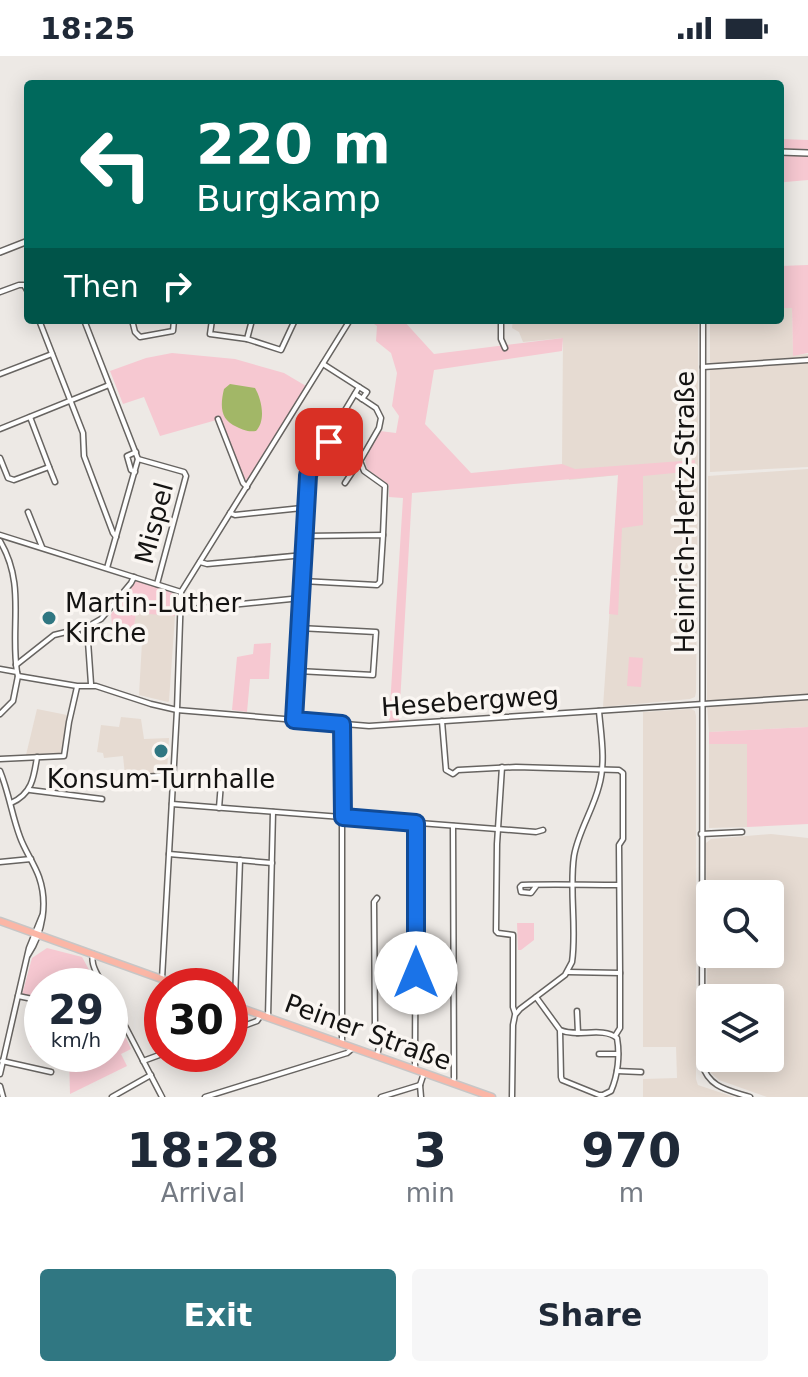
<!DOCTYPE html>
<html lang="en">
<head>
<meta charset="utf-8">
<style>
  :root { --surface:#fff; --page:#f6f6f7; --text:#1f2937; --muted:#747a83; --accent:#307782 }
  body { margin:0; font-family:"DejaVu Sans",sans-serif; background:var(--page); color:var(--text); height:100vh; display:flex; flex-direction:column; font-size:30px; white-space:nowrap }
  * { box-sizing:border-box; margin:0 }
  p { font-size:26px; color:var(--muted) }
  .icon { flex:none; width:44px; height:44px; fill:none; stroke:currentColor; stroke-width:2; stroke-linecap:round; stroke-linejoin:round }
  .map { position:relative; height:1041px; overflow:hidden }
  .panel { display:flex; flex-direction:column; background:var(--surface); flex:1 }
  .panel>* { flex:none }
  .banner { position:absolute; left:24px; top:24px; width:760px; height:244px; border-radius:8px; box-shadow:0 4px 20px #0003; background:#00695c; color:#fff; overflow:hidden }
  .fabs { position:absolute; left:696px; top:824px; display:grid; gap:16px }
  .fabs a { display:grid; place-items:center; width:88px; height:88px; border-radius:8px; background:var(--surface); box-shadow:0 4px 20px #0003; font-size:40px }
  .speed { position:absolute; left:24px; top:912px; display:flex; gap:16px; font-size:40px; font-weight:700; text-align:center }
  .speed>* { display:grid; place-content:center; width:104px; height:104px; border-radius:50%; background:var(--surface); box-shadow:0 4px 20px #0003; line-height:1 }
  .speed small { font-size:20px; font-weight:400 }
  .speed .limit { border:12px solid #d22; background:#fff; color:#111 }
  .pin { position:absolute; display:grid; place-items:center; width:68px; height:68px; color:#fff; margin:-34px; border-radius:16px; box-shadow:0 4px 12px #0006 }
  .me { position:absolute; width:88px; margin:-44px; rotate:0deg; stroke-linejoin:round; filter:drop-shadow(0 0 6px #0008) }
  .turn { display:flex; align-items:center; gap:28px; height:168px; padding:0 40px; font-size:36px }
  .turn .icon { width:104px; height:104px; stroke-width:2.5 }
  .turn b { display:block; font-size:56px; line-height:68px }
  .then { display:flex; align-items:center; height:76px; padding:0 40px; background:#0003; gap:16px; font-size:30px }
  .eta { display:flex; justify-content:space-evenly; align-items:center; height:136px; text-align:center }
  .eta b { font-size:48px; font-weight:700; line-height:56px }
  .cta { display:flex; gap:16px; margin-top:auto; padding:16px 40px }
  .cta a { flex:1; height:92px; border-radius:8px; background:var(--accent); color:#fff; font-size:32px; font-weight:700; line-height:92px; text-align:center }
  .cta a+a { background:var(--page); color:var(--text) }
  .status { display:flex; justify-content:space-between; align-items:center; height:56px; padding:0 40px; background:var(--surface); direction:ltr }
  .status svg { height:22px; fill:currentColor }
  .map>svg:first-child { display:block }
  .built { fill:#e6dbd2; fill-rule:evenodd }
  .green { fill:#f6c8d1 }
  .water { fill:#a2b767 }
  .lines { fill:none; stroke-linecap:round; stroke-linejoin:round }
  .minor-casing { stroke:#676461; stroke-width:7 }
  .tertiary-casing { stroke:#676461; stroke-width:7 }
  .secondary-casing { stroke:#676461; stroke-width:8 }
  .primary-casing { stroke:#c7c6c6; stroke-width:9 }
  .minor { stroke:#fff; stroke-width:4 }
  .tertiary { stroke:#fff; stroke-width:4 }
  .secondary { stroke:#fff; stroke-width:5 }
  .primary { stroke:#fbb6a6; stroke-width:6 }
  .route-casing { stroke:#114b97; stroke-width:20 }
  .route { stroke:#1a73e8; stroke-width:14 }
  .poi-dot { fill:#307782; stroke:#faf6f2; stroke-width:3 }
  .labels { text-anchor:middle; dominant-baseline:central; stroke-width:7; stroke-linejoin:round; paint-order:stroke }
  .street-label { font-size:26px; fill:#141312; stroke:#faf6f2 }
  .poi-label { font-size:26px; fill:#141312; stroke:#faf6f2; text-anchor:start }
</style>
</head>
<body>
<div class="status"><b>18:25</b><svg viewBox="0 0 49 12"><path d="M0 12V9h3v3zM5 12V6h3v6zM10 12V3h3v9zM15 12V0h3v12zM26 1h20v11H26zM47 4h2v5h-2z"/></svg></div>
<div class="map">
<svg width="808" height="1041" viewBox="0 0 808 1041">
  <rect width="100%" height="100%" fill="#ede9e5"/>
  <g class="built">
    <path d="M792,251L793,299L808,298V411L710,416V264H780V252Z"/>
    <path d="M513,264H698V412L696,636L695,641L690,643L603,651L619,419L569,424L562,408L563,282L523,286L519,276L512,272Z"/>
    <path d="M808,413V671L709,676L707,648L708,420Z"/>
    <path d="M136,556L175,560L169,645L168,646L139,639L142,586L132,584Z"/>
    <path d="M37,653L67,659L62,697L26,699Z"/>
    <path d="M691,653L695,655L696,660V1023L698,1029L734,1041H643V1023L677,1022L676,991H643V656Z"/>
    <path d="M121,661L141,663L144,683L169,682L167,716L125,719L123,700L104,702L103,697L97,696L101,669L119,671Z"/>
    <path d="M747,687V771L709,772V688Z"/>
    <path d="M771,778L808,782V1041H767L719,1024L710,1016L708,1010L706,787L711,783ZM710,838H770V898H710ZM710,942H770V1002H710Z"/>
  </g>
  <g class="green">
    <path d="M780,83L808,84V124L785,126L780,128Z"/>
    <path d="M808,209V297L793,300L792,252H780V210Z"/>
    <path d="M368,264H403L434,298L563,282L562,295L434,314L425,368L471,417L562,408L575,413L695,404V415L643,420V469L622,472L618,559L609,558L618,419L412,437L399,665L389,666L403,442L389,441V429L367,413L365,403L380,375L396,377L399,360L392,350L397,317L391,297L376,285L377,270Z"/>
    <path d="M172,297L235,303L284,317L306,330L247,425L243,421L220,363L160,380L144,341L123,348L110,315L146,302Z"/>
    <path d="M136,525C148,528 175,530 177,546C177,551 175,555 175,560L136,557L133,578L113,579L111,558Z"/>
    <path d="M271,587L269,623H250L247,656L232,654L237,601L253,598L254,588Z"/>
    <path d="M629,601L643,602L641,631L627,630Z"/>
    <path d="M808,671V768L747,771V688H709V676Z"/>
    <path d="M517,867H534V884L521,894H518Z"/>
    <path d="M47,892L82,901L98,930H42V943L22,939L32,902Z"/>
    <path d="M39,947H42V993L30,991Z"/>
    <path d="M110,969L118,985L126,982L131,993L121,998L127,1010L70,1038L69,999L66,998H110Z"/>
  </g>
  <path class="water" d="M230,328L255,332C262,344 266,365 256,375C247,376 244,374 237,371C220,364 220,350 224,333Z"/>
  <g class="lines">
    <g class="minor-casing">
      <g id="minor">
        <path d="M0,236L19,229H24L28,236"/>
        <path d="M39,264L83,377L84,400L113,477L116,481"/>
        <path d="M84,264L138,403L107,512"/>
        <path d="M132,264L135,276L140,281L173,275L174,264"/>
        <path d="M212,264L210,278L247,283L281,294L295,264"/>
        <path d="M501,264V283L505,292"/>
        <path d="M247,283L252,264"/>
        <path d="M0,318L52,298"/>
        <path d="M359,331L367,336L362,343"/>
        <path d="M355,338L376,352L381,362L379,372L360,405L364,415L385,430L383,479"/>
        <path d="M218,363L243,427L247,431"/>
        <path d="M0,373L109,329"/>
        <path d="M322,389L329,386L341,367V361"/>
        <path d="M0,402L8,422L14,424L49,411L30,361"/>
        <path d="M138,403L184,416L186,420L157,528"/>
        <path d="M49,411L55,426"/>
        <path d="M135,416L131,414L127,400L136,396"/>
        <path d="M345,427L359,406"/>
        <path d="M28,456L42,491"/>
        <path d="M230,457L235,459L302,452L305,453"/>
        <path d="M0,479L181,536"/>
        <path d="M0,485C26,529 10,569 17,616"/>
        <path d="M200,506L207,508L304,499"/>
        <path d="M302,525L377,529L380,526L383,479L305,480"/>
        <path d="M181,554L301,542"/>
        <path d="M87,571L91,628"/>
        <path d="M75,574L79,579L88,583"/>
        <path d="M16,609L54,579L87,571L101,563L131,527L134,521"/>
        <path d="M0,613L17,616L18,620L77,630H96L151,648L177,654L369,670L808,641"/>
        <path d="M298,615L373,619L376,576L299,572"/>
        <path d="M0,658L13,645L18,620"/>
        <path d="M294,664L305,453L309,414L322,389L323,380L334,364L341,361L359,331L323,308"/>
        <path d="M442,665L446,714L453,718L458,714L516,711L619,714L623,717V783L619,789L620,917L568,916"/>
        <path d="M342,668V988"/>
        <path d="M0,703L64,700L69,666L77,631"/>
        <path d="M502,711L497,788L496,875L498,877L513,879V951L515,957"/>
        <path d="M0,715C9,737 12,760 20,781C25,795 34,807 39,821C48,847 43,876 28,899"/>
        <path d="M127,722L173,719"/>
        <path d="M30,734L102,743"/>
        <path d="M11,747C32,738 34,721 37,701"/>
        <path d="M172,748L536,776L543,774"/>
        <path d="M219,752L221,727"/>
        <path d="M701,778L742,776"/>
        <path d="M169,798L272,807"/>
        <path d="M0,806L31,803"/>
        <path d="M537,829L531,837L521,836L520,831L522,829C554,828 586,829 618,829"/>
        <path d="M93,898C90,909 99,921 104,930"/>
        <path d="M162,923L177,654L181,536L350,264"/>
        <path d="M18,940L42,945"/>
        <path d="M110,941L162,1041"/>
        <path d="M536,941L560,974L561,1021L562,1024L599,1039H603L611,1035C618,1019 620,999 617,982C602,970 577,982 560,974"/>
        <path d="M233,949L235,944L240,804"/>
        <path d="M577,955L578,977"/>
        <path d="M268,961L273,756"/>
        <path d="M230,975L257,965L261,959"/>
        <path d="M615,980L620,972V917"/>
        <path d="M599,998H618"/>
        <path d="M377,1000L379,991L375,971L374,846L377,842"/>
        <path d="M2,1005L51,1016"/>
        <path d="M143,1005L162,998"/>
        <path d="M415,1012L416,767"/>
        <path d="M617,1015L641,1016"/>
        <path d="M0,1018L29,892L42,860"/>
        <path d="M453,1027L454,1022L453,770"/>
        <path d="M0,1030L3,1041"/>
        <path d="M112,1041L151,1019"/>
        <path d="M205,1041L347,997L353,992"/>
        <path d="M381,1041L420,1029"/>
        <path d="M421,1041L420,1029L424,1017"/>
        <path d="M512,1041L513,969L515,959L520,953L565,919L572,906C577,872 569,835 574,800C578,776 593,754 599,730C606,706 601,679 599,655"/>
      </g>
    </g>
    <g class="tertiary-casing">
      <g id="tertiary">
        <path d="M703,264L702,1008C709,1032 728,1034 750,1041"/>
        <path d="M703,311L808,304"/>
      </g>
    </g>
    <g class="secondary-casing">
      <g id="secondary">
        <path d="M780,96L808,97"/>
        <path d="M0,196L28,185"/>
      </g>
    </g>
    <g class="primary-casing">
      <g id="primary">
        <path d="M0,865L181,930"/>
        <path d="M230,948L492,1041"/>
      </g>
    </g>
    <use href="#minor" class="minor"/>
    <use href="#tertiary" class="tertiary"/>
    <use href="#secondary" class="secondary"/>
    <use href="#primary" class="primary"/>
  </g>
  <g class="lines">
    <g class="route-casing">
      <path id="route" d="M329,386C318,392 310,408 308,420L294,664L342,668L343,761L416,767V917"/>
    </g>
    <use href="#route" class="route"/>
  </g>
  <g class="poi-dot">
    <circle cx="49" cy="562" r="8"/>
    <circle cx="161" cy="695" r="8"/>
  </g>
  <g class="labels">
    <g class="street-label">
      <text transform="translate(685 456) rotate(-90)">Heinrich-Hertz-Straße</text>
      <text transform="translate(154 467) rotate(-75)">Mispel</text>
      <text transform="translate(470 645) rotate(-4)">Hesebergweg</text>
      <text transform="translate(368 976) rotate(20)">Peiner Straße</text>
    </g>
    <g class="poi-label">
      <text x="65" y="547">Martin-Luther<tspan x="65" dy="30">Kirche</tspan></text>
      <text x="161" y="723" text-anchor="middle">Konsum-Turnhalle</text>
    </g>
  </g>
</svg>
<div class="fabs">
<a><svg class="icon" aria-label="search" viewBox="0 0 24 24"><circle cx="10" cy="10" r="6"/><path d="M15 15l6 6"/></svg></a>
<a><svg class="icon" aria-label="layers" viewBox="0 0 24 24"><path d="M12 4l9 5-9 5-9-5zM3 14l9 5 9-5"/></svg></a>
</div>
<div class="speed"><div>29<small>km/h</small></div><div class="limit">30</div></div>
<div class="pin" style="left:329px;top:386px;background:#d93025"><svg class="icon" aria-label="arrive" viewBox="0 0 24 24"><path d="M6 21V4h12l-3 4 3 4H6"/></svg></div>
<svg class="me" style="left:416px;top:917px" viewBox="-20 -20 40 40"><circle r="19" fill="#fff"/><path d="M0-13L10 11 0 6-10 11z" fill="#1a73e8"/></svg>
<div class="banner">
<div class="turn"><svg class="icon" aria-label="left" viewBox="0 0 24 24"><path d="M17 20v-9H6M10 6l-5 5 5 5"/></svg><div><b>220 m</b>Burgkamp</div></div>
<div class="then">Then<svg class="icon" aria-label="right" viewBox="0 0 24 24"><path d="M7 20v-9h11M14 6l5 5-5 5"/></svg></div>
</div>
</div>
<section class="panel">
<div class="eta">
<div><b>18:28</b><p>Arrival</p></div>
<div><b>3</b><p>min</p></div>
<div><b>970</b><p>m</p></div>
</div>
<div class="cta"><a>Exit</a><a>Share</a></div>
</section>
</body>
</html>
